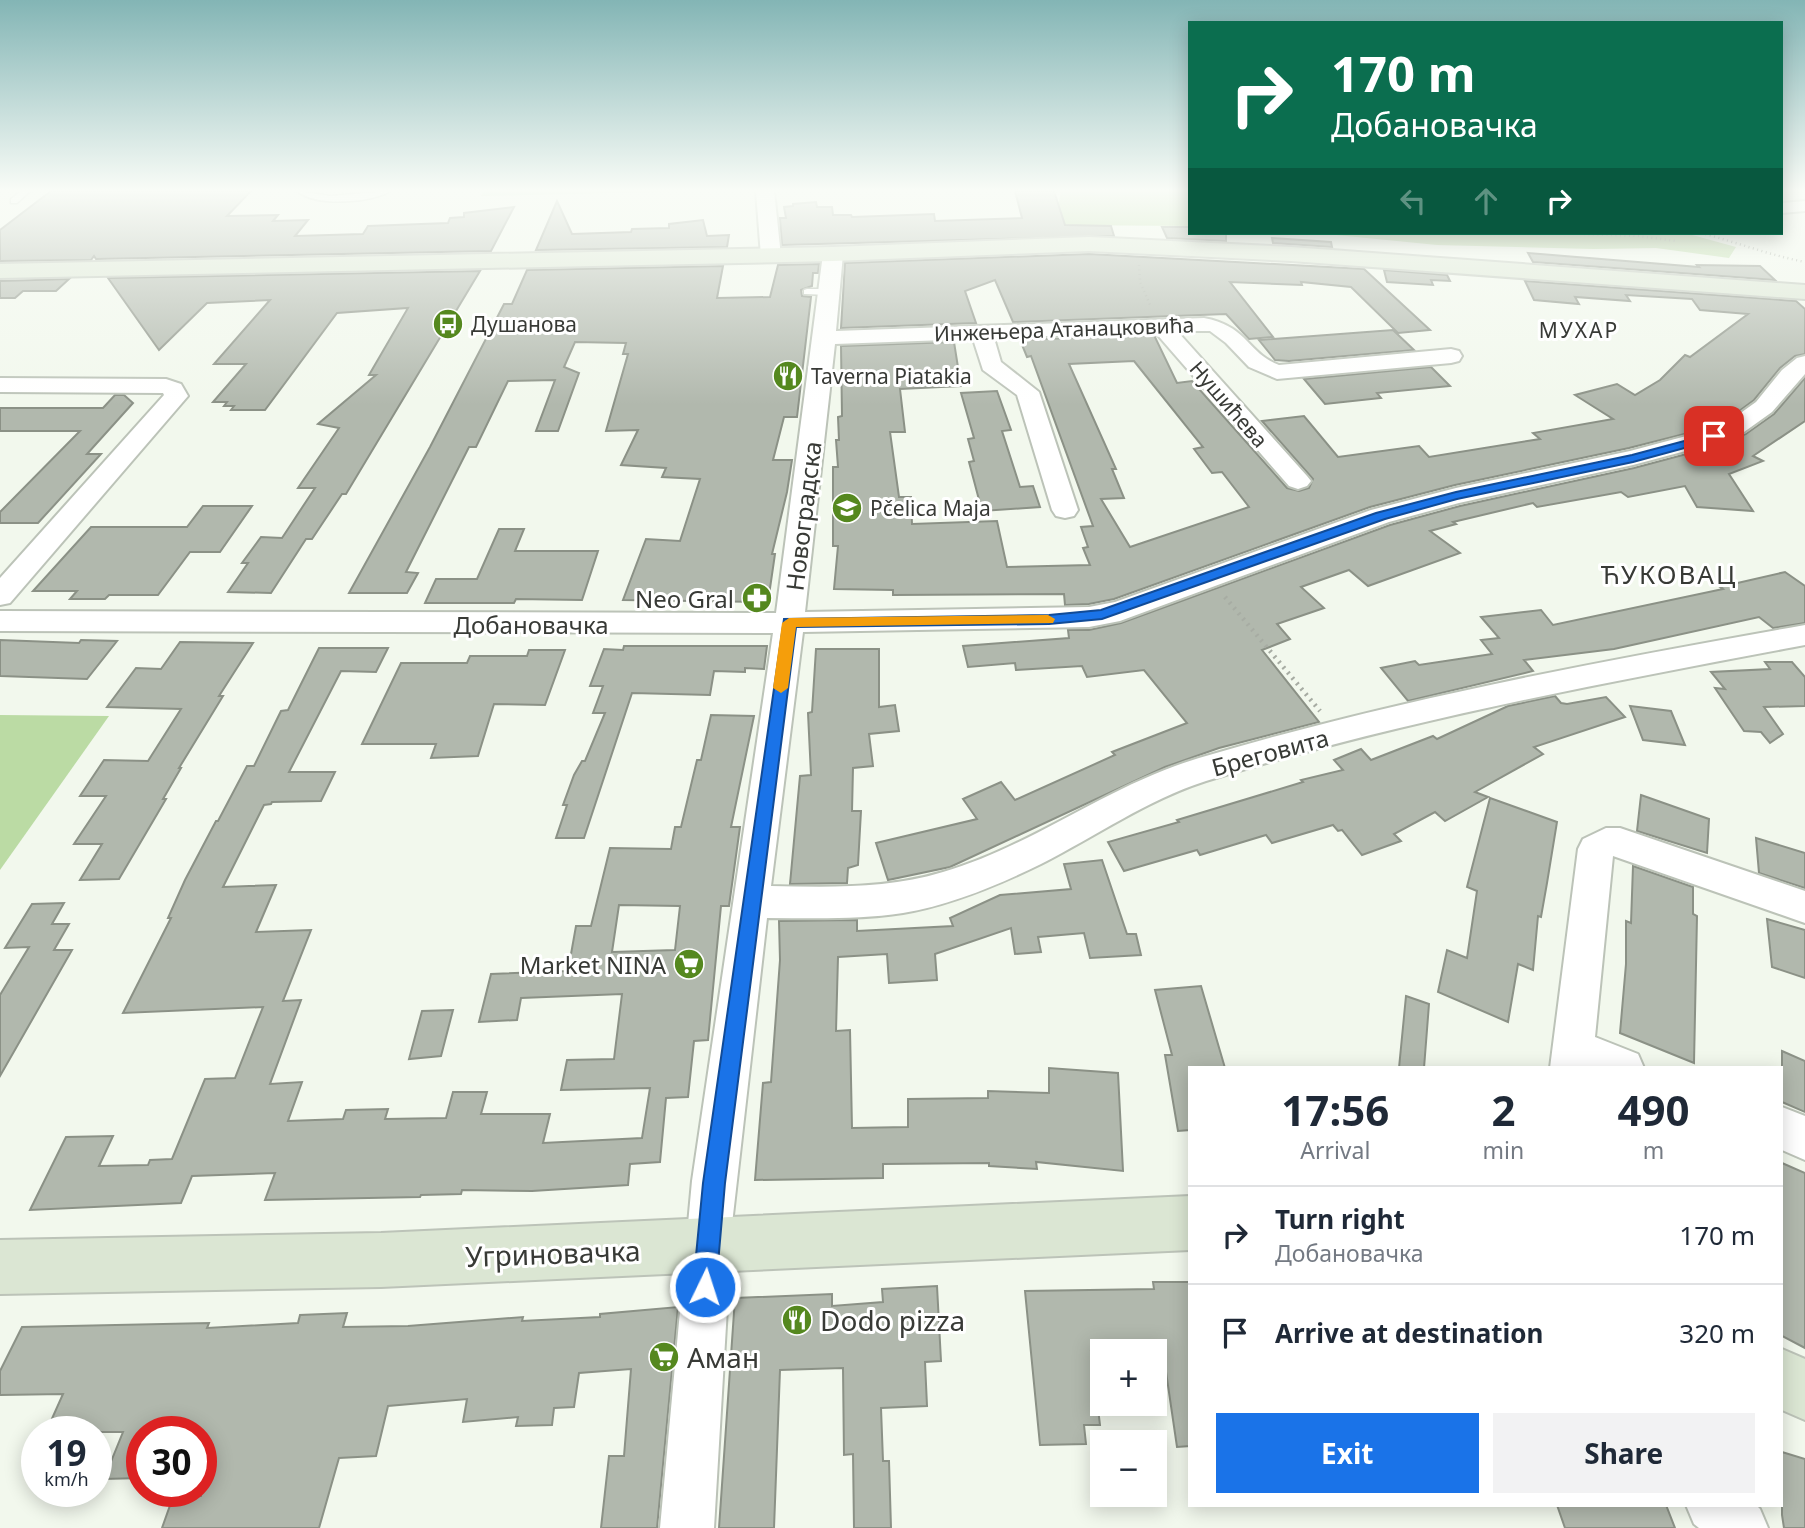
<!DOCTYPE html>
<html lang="en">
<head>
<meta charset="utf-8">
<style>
  :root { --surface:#fff; --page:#f2f2f3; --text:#1f2937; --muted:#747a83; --line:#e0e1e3; --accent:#1a73e8 }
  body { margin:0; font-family:"Noto Sans",sans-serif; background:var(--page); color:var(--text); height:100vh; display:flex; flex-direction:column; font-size:26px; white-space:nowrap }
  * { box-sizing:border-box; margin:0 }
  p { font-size:23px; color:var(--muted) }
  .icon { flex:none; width:38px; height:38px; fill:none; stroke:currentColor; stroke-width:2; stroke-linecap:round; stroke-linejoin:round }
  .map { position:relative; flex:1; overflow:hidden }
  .details { position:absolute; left:1188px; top:1066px; width:595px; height:441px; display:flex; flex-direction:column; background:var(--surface); border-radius:0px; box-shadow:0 4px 18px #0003 }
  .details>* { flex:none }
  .top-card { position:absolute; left:1188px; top:21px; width:595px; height:214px; border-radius:0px; box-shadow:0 4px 18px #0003; background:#0b6e4f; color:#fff; overflow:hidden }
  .buttons { position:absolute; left:1090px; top:1339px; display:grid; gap:14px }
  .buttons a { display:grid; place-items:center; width:77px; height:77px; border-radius:0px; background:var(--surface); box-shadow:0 4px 18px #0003; font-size:35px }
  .speed { position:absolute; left:21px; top:1416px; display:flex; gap:14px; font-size:35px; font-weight:700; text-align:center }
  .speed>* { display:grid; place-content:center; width:91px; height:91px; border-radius:50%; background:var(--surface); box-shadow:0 4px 18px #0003; line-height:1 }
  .speed small { font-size:18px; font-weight:400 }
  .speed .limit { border:10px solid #d22; background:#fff; color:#111 }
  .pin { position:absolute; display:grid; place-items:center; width:60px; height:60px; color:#fff; margin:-30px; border-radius:14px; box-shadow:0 4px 10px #0006 }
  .me { position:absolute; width:77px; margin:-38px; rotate:4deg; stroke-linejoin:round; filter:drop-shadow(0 0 5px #0008) }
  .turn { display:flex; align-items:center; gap:24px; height:147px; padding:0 28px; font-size:32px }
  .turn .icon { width:91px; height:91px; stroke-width:2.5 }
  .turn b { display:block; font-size:49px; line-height:60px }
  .lanes { display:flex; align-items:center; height:66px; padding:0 28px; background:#0003; justify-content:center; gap:35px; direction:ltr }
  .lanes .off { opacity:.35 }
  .eta { display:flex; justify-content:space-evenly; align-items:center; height:119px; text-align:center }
  .eta b { font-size:42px; font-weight:700; line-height:49px }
  .primary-button { display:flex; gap:14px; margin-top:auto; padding:14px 28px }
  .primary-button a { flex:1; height:80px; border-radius:0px; background:var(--accent); color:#fff; font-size:28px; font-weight:700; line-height:80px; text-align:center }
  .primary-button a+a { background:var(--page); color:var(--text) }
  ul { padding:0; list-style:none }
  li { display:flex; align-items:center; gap:21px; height:98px; padding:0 28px; border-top:2px solid var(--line) }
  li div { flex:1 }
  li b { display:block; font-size:26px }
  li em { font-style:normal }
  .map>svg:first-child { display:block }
  .green { fill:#bbdba4 }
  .building { fill:#b1b8ad; stroke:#8b9186; stroke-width:2; fill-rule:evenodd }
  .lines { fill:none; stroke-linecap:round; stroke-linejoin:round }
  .lane-casing { stroke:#bcc3b8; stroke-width:3 }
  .street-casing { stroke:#bcc3b8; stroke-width:4 }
  .secondary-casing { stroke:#bcc3b8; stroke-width:4 }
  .path-far1 { stroke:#a7aca3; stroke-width:2.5; stroke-dasharray:1 3.5; stroke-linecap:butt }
  .path { stroke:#a7aca3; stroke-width:4.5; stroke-dasharray:2 5; stroke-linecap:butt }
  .lane { fill:#fff; fill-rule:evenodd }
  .street { fill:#fff; fill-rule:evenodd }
  .secondary { fill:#dbe6d3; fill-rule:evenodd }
  .route { fill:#1a73e8; stroke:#114b97; stroke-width:2 }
  .slow { fill:#f59e0b }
  .labels { text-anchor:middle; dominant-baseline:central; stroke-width:6; stroke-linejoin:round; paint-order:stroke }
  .far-poi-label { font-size:21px; fill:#383a36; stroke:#fff; text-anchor:start }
  .far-street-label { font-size:21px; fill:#383a36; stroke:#fff }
  .far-neighbourhood-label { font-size:21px; letter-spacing:2px; fill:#383a36; stroke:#fff }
  .street-label { font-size:24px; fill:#383a36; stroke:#fff }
  .poi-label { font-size:24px; fill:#383a36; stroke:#fff; text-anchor:end }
  .neighbourhood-label { font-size:26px; letter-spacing:2px; fill:#383a36; stroke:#fff }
  .near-street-label { font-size:28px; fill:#383a36; stroke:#fff }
  .near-poi-label { font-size:28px; fill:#383a36; stroke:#fff; text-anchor:start }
</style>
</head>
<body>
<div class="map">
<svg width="1805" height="1528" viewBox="0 0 1805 1528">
  <rect width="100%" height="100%" fill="#f2f8ed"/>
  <g class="green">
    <path d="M484,191H701L481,196Z"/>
    <path d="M1061,191H1190V226L1054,225Z"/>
    <path d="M1316,233H1685L1736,247L1729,258L1656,248L1594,249L1437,245Z"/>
    <path d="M0,715L109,716L0,870Z"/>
  </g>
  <g class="building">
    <path d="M51,191H251L227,216L278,215L273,221L308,220L295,236L363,234L368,226L448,223L450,218L464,217V213L514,207L491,251L96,259L94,256L91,260L0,261V230Z"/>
    <path d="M1015,191H1054L1065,225L1111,226L1114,236L782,245L780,218H786L784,207L793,206V204L816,202L817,207H832L833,215H851L852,217L934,214L935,221L1022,218Z"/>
    <path d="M557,201L572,234L631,232L632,229L669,228V224L703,220L707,236L729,235L727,247L536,250Z"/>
    <path d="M1162,227H1190V233H1226V241L1167,238Z"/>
    <path d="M1272,238L1331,242L1332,247L1273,243Z"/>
    <path d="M1528,253L1699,267L1697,265L1760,266L1775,280L1533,262Z"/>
    <path d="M1089,254L1364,269L1430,330L1398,333L1351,287L1301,282L1302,285L1230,282L1273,337L1249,339L1226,314L1013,322L995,280L965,291L976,323L841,328L845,263Z"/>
    <path d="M819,264L818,273H813L812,286L801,290L802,296L811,297L797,417H784L773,460H792L787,492L772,554H775L768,602L623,600L646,539L680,541L700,479L662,477L666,468L621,465L638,430L606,431L628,354H623L626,343L575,342L564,367L579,373L558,431H536L555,380L508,381L476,447H469L406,572L418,573L407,593H349L430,447L504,304H512L527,270L723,266L717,298L770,297L778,265Z"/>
    <path d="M1384,270L1447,275L1450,281L1431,280L1433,285L1387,282Z"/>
    <path d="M480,271L346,494H342L312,539H306L271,593L228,592L248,563H242L261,537L282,538L315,488H298L339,428L318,424L376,375H369L408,308L337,313L265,410H231L234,406H224L227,402H213L246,364H214L270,300L207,303L159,350L108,278Z"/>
    <path d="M69,279L56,291H23L15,298H0V281Z"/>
    <path d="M1525,281L1796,301L1805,309V354L1795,356L1780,368L1754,400L1727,420L1704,429L1629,448L1455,485L1370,507L1114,599L1089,604L1065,605L1064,594L893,595V590L834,589L838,546H833V467H838L836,440H839L838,417L842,416L841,346L954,342L961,386L900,389L905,432H890L899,497H911L912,524L997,521L1007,567L1090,565L1083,548L1088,547L1081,527L1093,526L1031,356L1027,357L1020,340L1154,335L1177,383L1192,381L1287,488L1299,491L1309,488L1313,479L1262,421L1304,416L1338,457L1419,446L1429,457L1540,439L1533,433L1613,419L1575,395L1617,384L1635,395L1660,380L1685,355L1690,357L1748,314L1700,310L1692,299L1626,295L1630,301L1575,297L1579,304L1534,300ZM1134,361L1203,447L1194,449L1212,473L1222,472L1249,507L1130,547L1101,499L1124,498L1112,469H1116L1069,364Z"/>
    <path d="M1393,330L1414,350L1289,361L1275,360L1259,340Z"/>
    <path d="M1431,367L1450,386L1377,393L1381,398L1325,404L1304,379Z"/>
    <path d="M1805,378V421L1753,456L1763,461L1729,474L1753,511L1697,507L1685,486L1628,497L1621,492L1537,507L1533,503L1453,522L1456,524L1430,531L1460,553L1368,586L1349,570L1301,587L1324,608L1277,624L1290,639L1262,650L1319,722L1219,748L1165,767L950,867L888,880L876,843L977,819L963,799L1001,782L1015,800L1115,755L1112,752L1187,723L1144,670L1087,677L1082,666L1016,670L1015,663L968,667L963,646L1069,638L1068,630H1089L1121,623L1390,525L1460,506L1634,468L1724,444L1746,434L1774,414Z"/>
    <path d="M997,391L1011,430L1002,431L1020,487L1033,486L1040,507L982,511L969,462L974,461L968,439L974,438L961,393Z"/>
    <path d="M115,395H124L133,403L87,454H101L38,523H0V512L80,431H0V408H103Z"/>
    <path d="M203,506H252L220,552H190L158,595H109L105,599H70L77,591H33L91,527H187Z"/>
    <path d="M499,529H524L515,551H598L582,600L516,599L514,603H425L436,579H477Z"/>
    <path d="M1785,572L1805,586V623L1773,628L1759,617L1614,649L1524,660L1533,671L1408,701L1381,668L1415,661L1419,665L1492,654L1481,640L1499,638L1481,617L1541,610L1553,625L1723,589L1720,587Z"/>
    <path d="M0,640L79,643L81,640L117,641L87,679L0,676Z"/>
    <path d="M180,642L253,643L219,696H223L179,768H181L163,799H166L119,879L80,880L102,844H74L106,796H80L104,760L148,761L181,709L107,707L136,668L161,669Z"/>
    <path d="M624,646H767L764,669L745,668V672L714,671L710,695L632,693L584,838H556L567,805H563L574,775L582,761H585L605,713H593L603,686H590L604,649L623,650Z"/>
    <path d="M319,648H388L376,672L341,671L289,772H335L321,801L272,802L271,804L264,805L223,887L276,885L256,932L311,930L283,1001L301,1000L270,1084L302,1082L288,1121L343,1119L346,1110L388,1109L385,1119L446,1118L453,1092H487L481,1114H550L543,1143L642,1138L650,1088L561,1090L567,1060L614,1059L622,994L521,998L517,1020L479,1022L491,974L568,971L576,926H591L610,848L671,849L675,827H681L697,760H701L711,715L754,716L731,827H740L729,906H721L708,1040L694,1041L688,1097L666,1098L660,1162L630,1164L628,1185L532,1191L462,1190L461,1194L421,1195L420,1197L265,1200L275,1173L192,1176L181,1203L30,1210L66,1137L113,1136L99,1166L148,1165L150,1160L172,1159L205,1079L235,1078L263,1007L123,1013L171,918H168L185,880L216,821H218L247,766H254L281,711L288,710ZM619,905L680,906L675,950L612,952Z"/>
    <path d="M816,649H879V707L895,705L899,731L869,734L873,766L853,768L852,811H861L858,865L848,868L847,883L790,884L800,776L811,775L808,713L812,712Z"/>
    <path d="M529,650H565L545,705L494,704L478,756L431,758L436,744H362L401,663H467L470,656H527Z"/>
    <path d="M1765,662H1792L1805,677V706L1764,707L1783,734L1770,743L1761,732L1744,731L1715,688L1725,689L1711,672L1770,669Z"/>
    <path d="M1555,696L1561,703L1567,704L1606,697L1625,717L1534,747L1543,754L1475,792L1488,797L1445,821L1435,812L1394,834L1401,841L1362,855L1342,830L1338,831L1333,825L1272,843L1266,835L1200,855L1197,850L1124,871L1108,842L1179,822L1177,820L1303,782L1301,780L1343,770L1334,760L1361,749L1371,760L1433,736L1437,739L1508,706Z"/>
    <path d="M1630,706L1671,711L1685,745L1643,740Z"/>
    <path d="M1641,795L1709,819L1707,853L1637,831Z"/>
    <path d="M1490,798L1557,822L1547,883L1541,917L1538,916L1533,970L1518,964L1508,1022L1438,992L1447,950L1467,958L1477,891L1467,887Z"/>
    <path d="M1756,838L1805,853V888L1759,873Z"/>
    <path d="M1102,860L1127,934H1136L1141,955L1090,958L1084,933L1038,937L1041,952L1015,954L1011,928L935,954L937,980L889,983L887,954L838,957L836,1031L850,1030L852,1128L908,1127V1099L988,1098V1091L1049,1093V1068L1118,1073L1123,1171L1036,1162L1037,1169L989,1166V1163L883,1164V1178L755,1180L763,1083L771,1082L780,960L779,921L857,920V931L953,926L950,918L1000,895L1071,889L1064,864Z"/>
    <path d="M1633,866L1693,887V914L1697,916L1694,1063L1620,1033L1626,964V921L1631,923Z"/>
    <path d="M64,903L52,924H69L54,950H72L0,1076V995L29,947L5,948L32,904Z"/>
    <path d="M1767,919L1805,930V978L1772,967Z"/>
    <path d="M1201,986L1225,1068H1190V1130L1178,1131L1165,1055H1172L1155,990Z"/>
    <path d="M1406,996L1429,1004L1424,1068H1399Z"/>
    <path d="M453,1010L441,1056L409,1059L422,1011Z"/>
    <path d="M1782,1051L1805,1061V1112L1782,1102Z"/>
    <path d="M1782,1163L1805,1173V1348L1782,1336Z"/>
    <path d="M1153,1282H1190V1446L1177,1447L1165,1365H1155V1351H1091L1100,1425H1084L1086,1444L1040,1445L1025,1291L1154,1289Z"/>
    <path d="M937,1286L941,1361L925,1362L927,1406L881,1408L883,1461H889L891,1528H854L853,1454L844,1455L843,1368L780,1370L774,1528H719L735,1298L832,1294V1306L883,1302L882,1289Z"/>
    <path d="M678,1307L657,1528H601L609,1456H624L631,1369L579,1373L574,1407L554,1408L552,1425L516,1426L518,1417L463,1422L467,1399L388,1406L376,1456L339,1458L319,1528H162L173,1497L201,1496V1432H142V1478L104,1479L123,1432H46L63,1394L0,1395V1371L22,1327L209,1323L207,1328L298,1323L300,1315L347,1313L343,1327L408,1326L523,1317L522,1321L600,1317V1314Z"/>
    <path d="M1782,1452L1805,1459V1528H1784L1782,1515Z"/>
    <path d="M1557,1505H1666L1675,1528H1565Z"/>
  </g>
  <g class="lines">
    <g class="lane-casing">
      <g id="lane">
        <path d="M21,191H30L17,203H11V199Z"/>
        <path d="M297,191L330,196L391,191C370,203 316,207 297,191Z"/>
        <path d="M807,289H829L834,292L829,295L804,294V290Z"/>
      </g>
    </g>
    <g class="street-casing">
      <g id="street">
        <path d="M756,191H774L781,256L778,260L771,262L761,256Z"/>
        <path d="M1805,201V211L1782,213V203Z"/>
        <path d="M833,248L843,254L836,331L1204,318C1248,326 1247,353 1279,365L1451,349L1459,351L1462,356L1459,361L1451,363L1277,379L1249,367L1226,343L1210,331H1177L1307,476L1311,481L1307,486L1298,489L1289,486L1155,332L994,338L1001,362L1039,392L1078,510L1074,516L1065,518L1056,516L1052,510L1017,395L983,370L973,339L835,344L805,612L1089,607L1115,602L1371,510L1456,488L1630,451L1705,431L1728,422L1756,402L1782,370L1797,358L1805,356V374L1772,412L1744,432L1723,441L1633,465L1459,503L1389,522L1120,621L1089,627L803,632L771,886C829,887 887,889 943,872C1033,846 1108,785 1199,758C1397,699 1601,661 1805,625V645C1604,683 1401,720 1206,781C1147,800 1096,836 1041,864C998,885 951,905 903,913C858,920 812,918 767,918L732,1224L714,1528H660L692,1181L773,633L0,631V611L776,613L823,254Z"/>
        <path d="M0,378L166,379L181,384L188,396L10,603L0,605V578L164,395L163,393L0,392Z"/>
        <path d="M1606,828H1620L1805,891V923L1613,856L1595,1037L1638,1054L1644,1068H1550L1578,849L1583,839Z"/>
        <path d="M1782,1107L1805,1116V1160L1782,1150Z"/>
        <path d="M1686,1505H1756L1760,1509L1768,1528H1699L1694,1524Z"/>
      </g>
    </g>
    <g class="secondary-casing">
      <g id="secondary">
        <path d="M1089,237L1291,247L1805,285V299L1291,261L1089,251L833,261L0,278V264L833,247Z"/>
        <path d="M1190,1196V1250L381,1287L0,1294V1240L381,1233Z"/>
        <path d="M1782,1349L1805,1359V1420L1782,1410Z"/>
      </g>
    </g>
    <g class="path-far1">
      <path d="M1557,233L1638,236L1676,241"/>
      <path d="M1701,233C1736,242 1769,255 1805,262"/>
      <path d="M1139,265L1140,282L1151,307"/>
    </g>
    <path class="path" d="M1225,597L1320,711"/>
    <use href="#lane" class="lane"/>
    <use href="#street" class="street"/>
    <use href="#secondary" class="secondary"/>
  </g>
  <linearGradient id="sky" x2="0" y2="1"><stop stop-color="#83b5b5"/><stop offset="0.47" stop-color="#f9fcf7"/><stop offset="1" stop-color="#f9fcf7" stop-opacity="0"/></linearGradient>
  <rect width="1805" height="405" fill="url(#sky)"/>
  <path class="route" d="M1714,433L1720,436L1718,439L1633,462L1457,499L1385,519L1102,619L1049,624L796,627L725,1183L716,1287L713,1296L705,1299L697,1296L693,1287L703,1183L784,619L1049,615L1101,610L1376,513L1456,492L1632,455Z"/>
  <path class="slow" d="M1048,615L1055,619L1053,623L796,627L788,688L781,693L773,688L782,623L789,618Z"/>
  <defs>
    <g id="bus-disc" transform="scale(1.575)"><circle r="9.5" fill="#55881f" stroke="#fff"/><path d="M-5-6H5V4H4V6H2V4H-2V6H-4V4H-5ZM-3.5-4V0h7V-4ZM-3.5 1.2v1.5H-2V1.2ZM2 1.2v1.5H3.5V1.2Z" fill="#fff"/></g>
    <g id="restaurant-disc" transform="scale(1.575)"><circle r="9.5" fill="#55881f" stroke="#fff"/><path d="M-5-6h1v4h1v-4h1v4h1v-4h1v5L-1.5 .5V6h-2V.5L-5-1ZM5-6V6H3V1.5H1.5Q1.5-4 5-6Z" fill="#fff"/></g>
    <g id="school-disc" transform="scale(1.575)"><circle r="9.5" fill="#55881f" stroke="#fff"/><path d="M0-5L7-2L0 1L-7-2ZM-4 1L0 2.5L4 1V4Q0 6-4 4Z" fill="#fff"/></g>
    <g id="pharmacy-disc" transform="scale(1.575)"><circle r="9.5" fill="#55881f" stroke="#fff"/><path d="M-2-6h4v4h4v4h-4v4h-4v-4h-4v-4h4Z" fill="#fff"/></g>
    <g id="supermarket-disc" transform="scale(1.575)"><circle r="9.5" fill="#55881f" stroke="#fff"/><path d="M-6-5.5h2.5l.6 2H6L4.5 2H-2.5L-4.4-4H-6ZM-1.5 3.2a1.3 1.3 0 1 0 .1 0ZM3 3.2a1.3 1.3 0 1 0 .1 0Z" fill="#fff"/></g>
  </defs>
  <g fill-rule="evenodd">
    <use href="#bus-disc" x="448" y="324"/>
    <use href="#restaurant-disc" x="788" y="376"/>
    <use href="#school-disc" x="847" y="508"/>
    <use href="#pharmacy-disc" x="757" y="598"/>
    <use href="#supermarket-disc" x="689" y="964"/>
    <use href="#restaurant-disc" x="797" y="1320"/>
    <use href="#supermarket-disc" x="664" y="1357"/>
  </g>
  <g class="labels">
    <g class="far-poi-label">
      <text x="471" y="324">Душанова</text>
      <text x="811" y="376">Taverna Piatakia</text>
      <text x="870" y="508">Pčelica Maja</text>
    </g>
    <g class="far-street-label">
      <text transform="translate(1064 329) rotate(-2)">Инжењера Атанацковића</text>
      <text transform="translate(1229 404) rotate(49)">Нушићева</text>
    </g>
    <g class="far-neighbourhood-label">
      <text x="1579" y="330">МУХАР</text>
    </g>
    <g class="street-label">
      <text transform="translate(803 516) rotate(-83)">Новоградска</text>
      <text x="531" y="624">Добановачка</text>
      <text transform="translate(1270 752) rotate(-15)">Бреговита</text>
    </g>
    <g class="poi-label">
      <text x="734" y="598">Neo Gral</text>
      <text x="666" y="964">Market NINA</text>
    </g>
    <g class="neighbourhood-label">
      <text x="1669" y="574">ЋУКОВАЦ</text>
    </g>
    <g class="near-street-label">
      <text transform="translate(553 1253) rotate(-2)">Угриновачка</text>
    </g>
    <g class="near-poi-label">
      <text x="820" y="1320">Dodo pizza</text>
      <text x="687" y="1357">Аман</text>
    </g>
  </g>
</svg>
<div class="buttons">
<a>+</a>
<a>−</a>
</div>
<div class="speed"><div>19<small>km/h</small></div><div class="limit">30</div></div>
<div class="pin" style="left:1714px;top:436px;background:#d93025"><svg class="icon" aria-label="arrive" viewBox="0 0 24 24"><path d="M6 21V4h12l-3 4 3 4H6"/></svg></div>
<svg class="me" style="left:705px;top:1287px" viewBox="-20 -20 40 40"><circle r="17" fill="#1a73e8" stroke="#fff" stroke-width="3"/><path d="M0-11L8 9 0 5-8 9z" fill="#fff"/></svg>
<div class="top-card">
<div class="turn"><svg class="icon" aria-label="right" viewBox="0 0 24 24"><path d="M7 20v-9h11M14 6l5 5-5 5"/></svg><div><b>170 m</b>Добановачка</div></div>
<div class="lanes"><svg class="icon off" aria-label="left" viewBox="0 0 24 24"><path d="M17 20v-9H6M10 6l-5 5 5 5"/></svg><svg class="icon off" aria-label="ahead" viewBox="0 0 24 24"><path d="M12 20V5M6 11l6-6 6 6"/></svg><svg class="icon" aria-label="right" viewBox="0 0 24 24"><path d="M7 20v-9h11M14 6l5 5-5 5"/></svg></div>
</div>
<section class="details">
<div class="eta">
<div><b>17:56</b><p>Arrival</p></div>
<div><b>2</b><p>min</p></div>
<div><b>490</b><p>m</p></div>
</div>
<ul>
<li><svg class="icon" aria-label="right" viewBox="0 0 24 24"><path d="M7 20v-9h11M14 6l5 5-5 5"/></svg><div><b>Turn right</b><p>Добановачка</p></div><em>170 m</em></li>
<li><svg class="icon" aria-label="arrive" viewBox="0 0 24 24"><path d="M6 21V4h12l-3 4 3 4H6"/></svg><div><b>Arrive at destination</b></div><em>320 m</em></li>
</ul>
<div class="primary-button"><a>Exit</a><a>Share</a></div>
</section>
</div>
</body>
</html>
